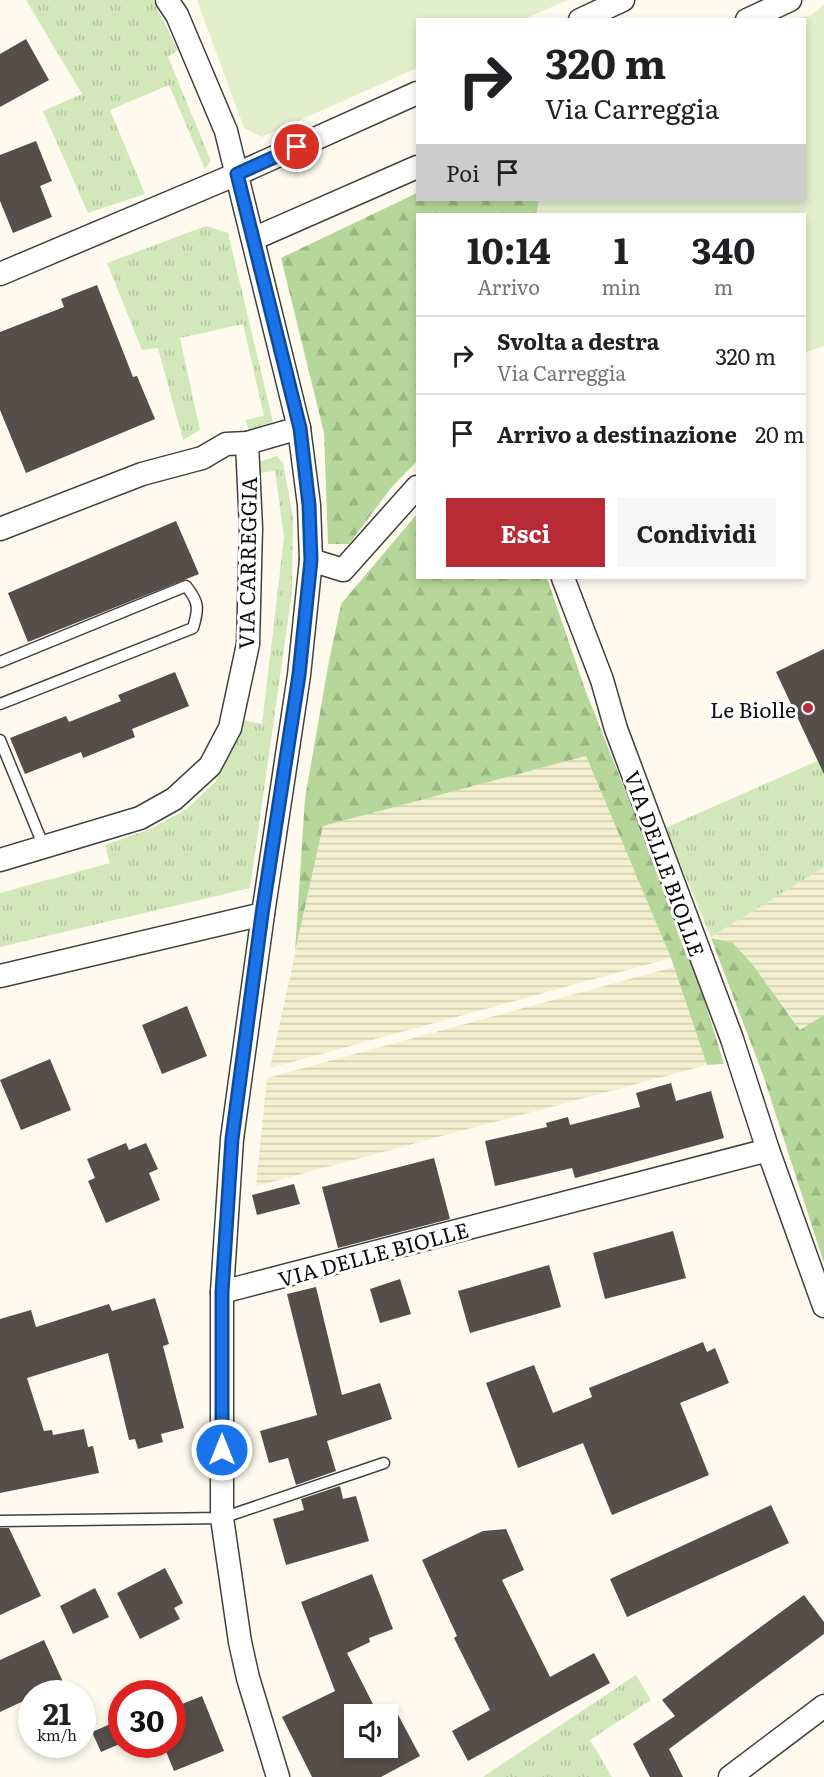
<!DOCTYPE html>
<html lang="it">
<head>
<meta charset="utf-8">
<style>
  :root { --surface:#fff; --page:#f6f6f6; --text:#202124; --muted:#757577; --line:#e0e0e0; --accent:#b72b34 }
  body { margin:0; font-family:Literata,serif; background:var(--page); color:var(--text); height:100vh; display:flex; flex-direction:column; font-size:22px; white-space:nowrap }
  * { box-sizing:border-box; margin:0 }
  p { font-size:20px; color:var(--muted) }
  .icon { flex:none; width:33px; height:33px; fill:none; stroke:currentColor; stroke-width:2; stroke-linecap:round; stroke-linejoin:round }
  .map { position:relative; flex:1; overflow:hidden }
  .details { position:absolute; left:416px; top:213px; width:390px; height:366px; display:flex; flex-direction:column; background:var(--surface); border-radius:0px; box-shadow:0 3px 9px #0003 }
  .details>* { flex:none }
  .banner { position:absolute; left:416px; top:18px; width:390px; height:183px; border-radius:0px; box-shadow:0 3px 9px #0003; background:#fff; color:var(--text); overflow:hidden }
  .fabs { position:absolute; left:344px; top:1704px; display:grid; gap:12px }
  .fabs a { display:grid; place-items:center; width:54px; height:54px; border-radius:0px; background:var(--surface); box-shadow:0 3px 9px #0003; font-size:30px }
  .speed { position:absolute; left:18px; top:1680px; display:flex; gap:12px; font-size:30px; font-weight:700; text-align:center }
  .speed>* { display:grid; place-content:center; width:78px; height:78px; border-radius:50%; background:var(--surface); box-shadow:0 3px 9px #0003; line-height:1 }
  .speed small { font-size:15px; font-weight:400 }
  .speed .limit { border:9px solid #d22; background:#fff; color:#111 }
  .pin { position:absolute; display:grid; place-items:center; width:51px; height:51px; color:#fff; margin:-26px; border:3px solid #fff; border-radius:50%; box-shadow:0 2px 6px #0007 }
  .me { position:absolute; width:66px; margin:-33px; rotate:0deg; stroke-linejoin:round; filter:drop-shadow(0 0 4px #0008) }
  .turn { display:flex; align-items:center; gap:21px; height:126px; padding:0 30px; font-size:27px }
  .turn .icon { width:78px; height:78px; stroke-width:2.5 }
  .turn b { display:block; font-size:42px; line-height:51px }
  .then { display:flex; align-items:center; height:57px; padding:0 30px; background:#0003; gap:12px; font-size:22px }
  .eta { display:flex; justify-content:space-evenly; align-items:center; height:102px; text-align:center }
  .eta b { font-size:36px; font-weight:700; line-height:42px }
  .primary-button { display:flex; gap:12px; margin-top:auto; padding:12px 30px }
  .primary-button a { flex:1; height:69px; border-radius:0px; background:var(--accent); color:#fff; font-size:24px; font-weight:700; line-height:69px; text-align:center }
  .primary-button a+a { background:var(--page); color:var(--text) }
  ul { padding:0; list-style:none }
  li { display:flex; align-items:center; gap:18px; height:78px; padding:0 30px; border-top:2px solid var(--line) }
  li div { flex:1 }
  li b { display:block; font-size:22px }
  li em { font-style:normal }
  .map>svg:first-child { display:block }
  .farmland { fill:url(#farmland-rules) }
  .grass { fill:url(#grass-tufts) }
  .forest { fill:url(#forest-firs) }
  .pitch { fill:#e3efcb }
  .building { fill:#564e4a }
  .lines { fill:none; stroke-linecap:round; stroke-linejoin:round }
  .service-casing { stroke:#404040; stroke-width:13 }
  .minor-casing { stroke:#404040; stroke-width:25 }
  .service { stroke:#fff; stroke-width:10 }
  .minor { stroke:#fff; stroke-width:22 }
  .route-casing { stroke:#114b97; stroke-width:15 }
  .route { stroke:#1a73e8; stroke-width:10 }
  .poi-dot { fill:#b72b34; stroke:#fff; stroke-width:2 }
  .labels { text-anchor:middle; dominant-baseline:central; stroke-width:6; stroke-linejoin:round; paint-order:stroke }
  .street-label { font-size:21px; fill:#0d0d0d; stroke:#fff }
  .poi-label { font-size:21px; fill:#0d0d0d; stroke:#fff; text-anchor:end }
</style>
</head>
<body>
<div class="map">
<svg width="824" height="1777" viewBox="0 0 824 1777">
  <defs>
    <pattern id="farmland-rules" width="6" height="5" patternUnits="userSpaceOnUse" patternTransform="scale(1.5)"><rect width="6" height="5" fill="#f3f0d0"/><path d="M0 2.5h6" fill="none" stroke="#cfcdb1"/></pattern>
    <pattern id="grass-tufts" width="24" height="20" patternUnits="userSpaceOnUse" patternTransform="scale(1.5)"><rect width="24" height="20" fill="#d2e7ba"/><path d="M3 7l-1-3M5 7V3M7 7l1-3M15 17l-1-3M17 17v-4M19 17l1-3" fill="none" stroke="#b3c59f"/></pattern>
    <pattern id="forest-firs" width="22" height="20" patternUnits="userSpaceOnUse" patternTransform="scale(1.5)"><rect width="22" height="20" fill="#b6d799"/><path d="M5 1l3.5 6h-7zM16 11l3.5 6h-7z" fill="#9bb783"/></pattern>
  </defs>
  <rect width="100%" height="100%" fill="#fefbee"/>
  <g class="farmland">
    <path d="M586,756L671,958L270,1068L323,826Z"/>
    <path d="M824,867V1015L801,1030L753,965L732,942L711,937Z"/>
    <path d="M674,967L707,1065L256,1186L267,1078Z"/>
  </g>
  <g class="grass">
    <path d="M26,0H153L178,50L168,57L211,161L205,169L169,85L110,110L145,194L88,213L43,111L82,94Z"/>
    <path d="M206,226L228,233L273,422L249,430L245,420L264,416L243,324L180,338L200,430L183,440L158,348L142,350L107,263Z"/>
    <path d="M277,456L283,463L293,517L292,592L250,888L0,947V893L110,863L105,845L150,829L187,809L215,782L243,720L262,724L284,538L275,471L256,473V463Z"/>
    <path d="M824,758V867L711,937L665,828Z"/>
    <path d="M636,1675L651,1700L590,1740L612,1777H483Z"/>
  </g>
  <g class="forest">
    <path d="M417,193V200H539L537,214H417V461L391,488L349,544H328L324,433L281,258Z"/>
    <path d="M417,514V578H547L586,692L691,956L724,1064L707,1065L671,958L586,756L323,826L295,952L305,798L329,661L341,604Z"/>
    <path d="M711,938L732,942L753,965L800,1030L824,1015V1263L763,1075Z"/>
  </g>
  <g class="pitch">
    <path d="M197,0H568L524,19L417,20V68L262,137L244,128Z"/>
    <path d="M824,5V346L804,353V214H537L539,200H804V20L792,19L811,15Z"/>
  </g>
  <g class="building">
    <path d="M26,39L49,80L0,107V54Z"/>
    <path d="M36,141L52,181L40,186L52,217L13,233L0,201V155Z"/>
    <path d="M97,285L133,377L137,376L155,419L26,473L0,410V332L64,307L61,299Z"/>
    <path d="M176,521L199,574L28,642L8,593Z"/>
    <path d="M824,649V774L776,672Z"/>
    <path d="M175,672L189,706L132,729L135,737L83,758L81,752L25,774L10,738L66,716L69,722L121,701L118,695Z"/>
    <path d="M187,1006L207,1056L162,1074L142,1025Z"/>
    <path d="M50,1059L71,1110L21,1130L0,1080Z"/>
    <path d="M671,1083L676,1101L711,1091L724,1138L575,1178L572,1168L495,1186L485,1141L547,1127L546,1123L568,1117L570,1125L640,1107L636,1093Z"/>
    <path d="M126,1143L129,1150L146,1143L158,1169L149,1173L160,1200L106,1223L88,1181L95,1178L87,1159Z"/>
    <path d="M434,1158L450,1219L338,1248L322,1187Z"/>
    <path d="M294,1184L300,1204L257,1215L252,1195Z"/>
    <path d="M673,1231L686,1278L605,1299L593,1253Z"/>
    <path d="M549,1265L561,1307L470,1333L458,1291Z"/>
    <path d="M400,1279L411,1314L380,1323L370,1289Z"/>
    <path d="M316,1287L342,1395L380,1383L392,1419L327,1441L336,1471L296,1485L288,1458L269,1463L260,1431L317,1415L287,1294Z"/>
    <path d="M155,1298L169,1344L163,1346L184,1428L161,1434L163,1442L138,1449L135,1439L129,1440L108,1353L27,1378L44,1431L52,1430L53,1435L84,1429L88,1447L93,1446L99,1473L0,1493V1319L31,1310L36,1327L109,1304L112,1311Z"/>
    <path d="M703,1342L707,1352L715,1348L729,1383L680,1403L709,1475L612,1515L583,1443L518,1468L486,1383L534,1365L553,1413L592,1397L589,1388Z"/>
    <path d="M340,1486L343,1499L356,1496L369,1541L286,1565L273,1519L304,1510L301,1499Z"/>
    <path d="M771,1505L789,1543L627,1617L610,1579Z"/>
    <path d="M0,1528H9L41,1596L0,1615Z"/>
    <path d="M506,1529L524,1570L502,1580L550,1677L594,1653L610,1683L468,1761L452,1731L490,1710L454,1638L457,1636L422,1560L483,1531Z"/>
    <path d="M165,1568L183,1603L174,1608L180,1619L140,1639L117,1593Z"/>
    <path d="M372,1574L393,1629L369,1638L370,1642L347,1653L378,1714H354V1748H387V1715L396,1711L420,1756L381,1777H312L282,1717L335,1691L301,1602Z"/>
    <path d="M95,1588L109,1617L73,1634L60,1606Z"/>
    <path d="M804,1595L824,1622V1634L669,1749L683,1777H650L633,1744L675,1716L662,1700Z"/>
    <path d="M44,1640L63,1682L39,1694H32V1697L0,1712V1660Z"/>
    <path d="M202,1696L224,1751L174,1771L163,1744H172V1708Z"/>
    <path d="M115,1722L122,1737V1743L101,1752L92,1732Z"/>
  </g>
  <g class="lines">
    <g class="service-casing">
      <g id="service">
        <path d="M0,662L186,586C199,602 199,608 193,628L0,704"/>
        <path d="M0,740L44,847"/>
        <path d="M0,1521L222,1518L384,1463"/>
      </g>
    </g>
    <g class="minor-casing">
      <g id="minor">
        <path d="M167,0L177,15L226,131L299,428L309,505L311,560L299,675L263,914L232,1139L222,1292V1518L240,1642L248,1678L278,1777"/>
        <path d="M580,20L623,0"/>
        <path d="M747,20L790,0"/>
        <path d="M253,239L417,167"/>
        <path d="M0,274L237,174L417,93"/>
        <path d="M0,529L142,474L202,458L226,444L247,443L299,428"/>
        <path d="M311,560L343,570L417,487"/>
        <path d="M563,578L602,680L616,729L732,1039L768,1150L824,1306"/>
        <path d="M0,860L140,818L174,799L210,766L230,728L248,644L251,528L247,443"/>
        <path d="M0,976L263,914"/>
        <path d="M222,1292L768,1150"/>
        <path d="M730,1777L824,1706"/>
      </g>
    </g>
    <use href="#service" class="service"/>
    <use href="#minor" class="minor"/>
  </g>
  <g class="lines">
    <g class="route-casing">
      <path id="route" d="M222,1450V1292L232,1139L262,914L299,675L311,560L309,505L300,428L237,174L297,147"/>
    </g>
    <use href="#route" class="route"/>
  </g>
  <circle class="poi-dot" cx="808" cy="708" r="6"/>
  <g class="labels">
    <g class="street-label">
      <text transform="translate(246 563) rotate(-89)">VIA CARREGGIA</text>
      <text transform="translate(666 863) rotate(70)">VIA DELLE BIOLLE</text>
      <text transform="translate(373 1253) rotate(-15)">VIA DELLE BIOLLE</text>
    </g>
    <g class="poi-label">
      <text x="796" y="708">Le Biolle</text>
    </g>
  </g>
</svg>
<div class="fabs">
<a><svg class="icon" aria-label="sound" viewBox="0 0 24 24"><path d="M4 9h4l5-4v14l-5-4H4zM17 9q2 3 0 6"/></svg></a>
</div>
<div class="speed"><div>21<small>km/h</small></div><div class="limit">30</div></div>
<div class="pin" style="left:297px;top:147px;background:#d93025"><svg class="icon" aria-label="arrive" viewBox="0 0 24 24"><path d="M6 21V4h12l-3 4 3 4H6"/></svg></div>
<svg class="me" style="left:222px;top:1450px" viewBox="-20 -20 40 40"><circle r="17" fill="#1a73e8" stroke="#fff" stroke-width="3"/><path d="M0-11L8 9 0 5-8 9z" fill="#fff"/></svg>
<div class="banner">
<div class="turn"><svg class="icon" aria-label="right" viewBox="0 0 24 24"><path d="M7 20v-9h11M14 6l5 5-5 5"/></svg><div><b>320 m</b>Via Carreggia</div></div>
<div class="then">Poi<svg class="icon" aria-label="arrive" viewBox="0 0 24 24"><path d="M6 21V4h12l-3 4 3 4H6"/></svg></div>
</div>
<section class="details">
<div class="eta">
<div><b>10:14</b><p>Arrivo</p></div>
<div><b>1</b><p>min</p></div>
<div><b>340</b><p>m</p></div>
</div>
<ul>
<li><svg class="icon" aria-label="right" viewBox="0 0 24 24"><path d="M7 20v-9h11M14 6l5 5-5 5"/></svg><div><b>Svolta a destra</b><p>Via Carreggia</p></div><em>320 m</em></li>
<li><svg class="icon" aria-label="arrive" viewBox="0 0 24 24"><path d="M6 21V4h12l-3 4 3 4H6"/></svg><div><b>Arrivo a destinazione</b></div><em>20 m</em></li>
</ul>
<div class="primary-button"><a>Esci</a><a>Condividi</a></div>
</section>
</div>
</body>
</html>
